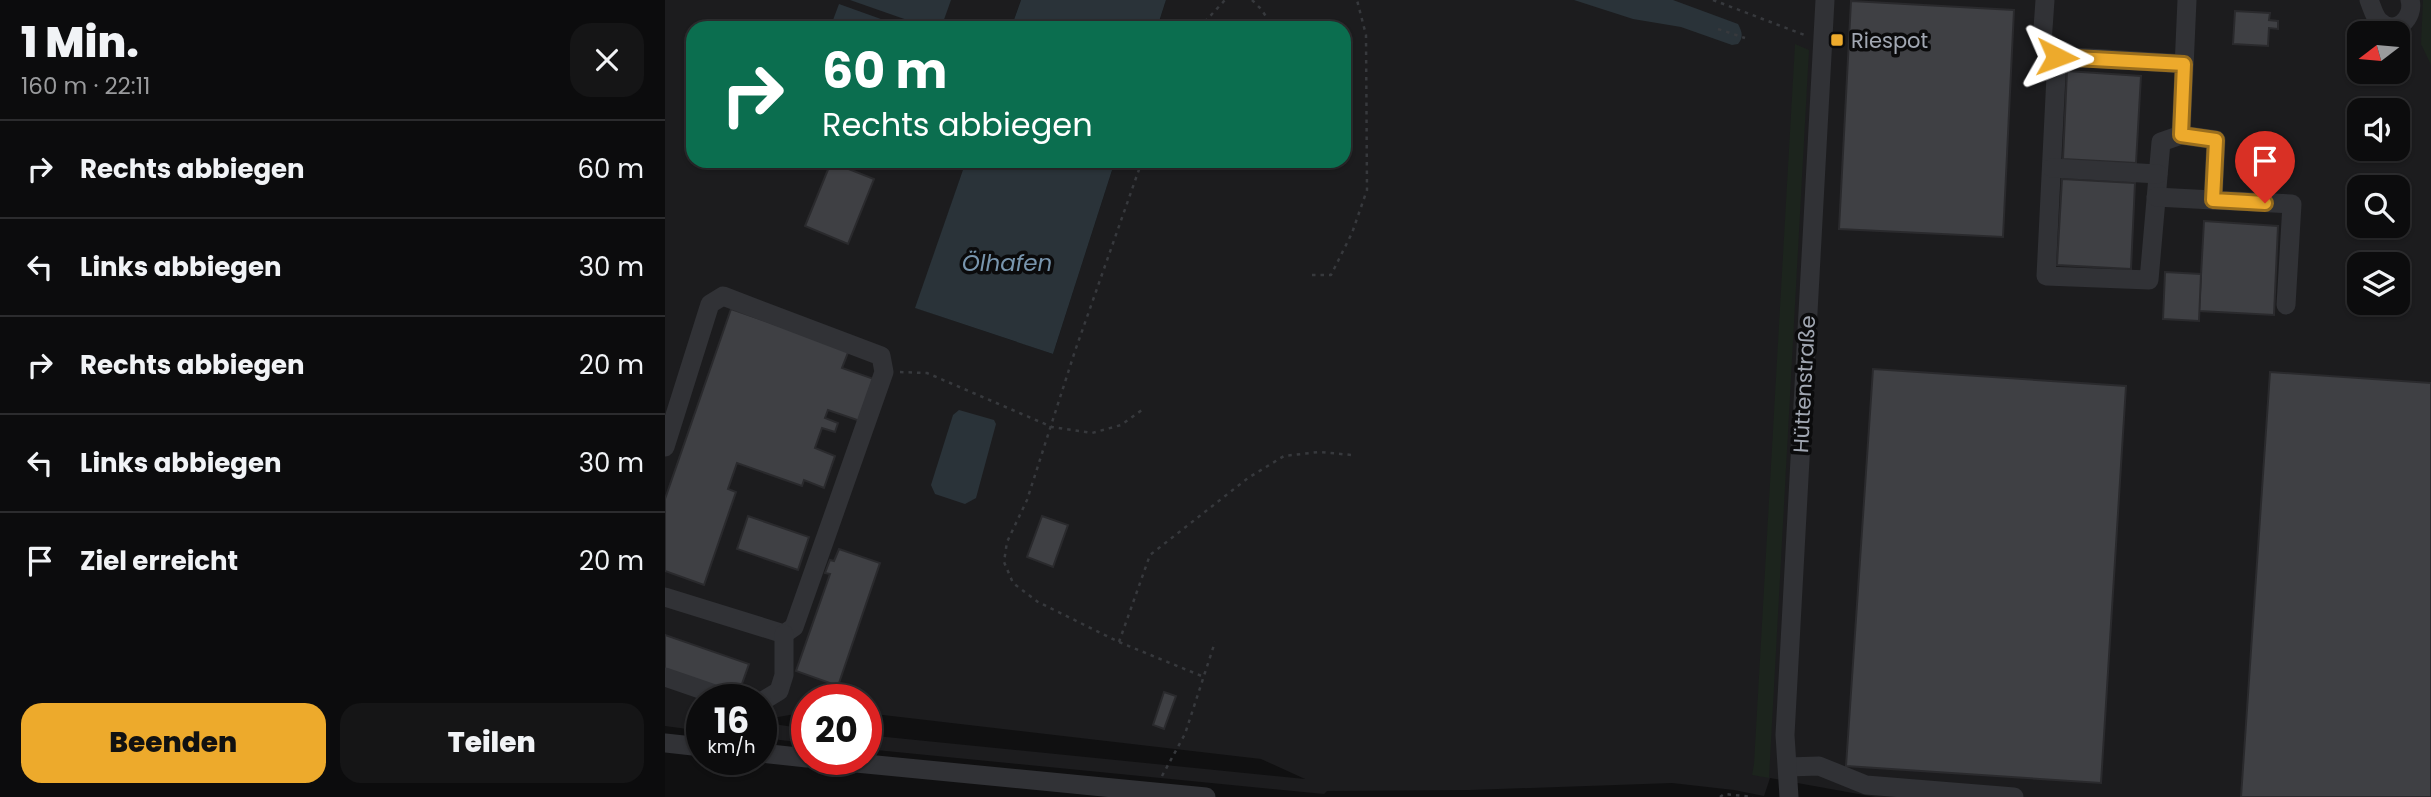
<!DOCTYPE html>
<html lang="de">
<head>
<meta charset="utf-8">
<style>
  :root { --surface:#0c0c0d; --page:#151516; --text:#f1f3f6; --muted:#9a9b9d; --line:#2c2c2e; --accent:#edaa2c }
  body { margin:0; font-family:Poppins,sans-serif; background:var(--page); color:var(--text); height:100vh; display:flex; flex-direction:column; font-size:26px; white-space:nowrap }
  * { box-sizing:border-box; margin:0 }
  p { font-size:23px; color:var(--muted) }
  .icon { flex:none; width:38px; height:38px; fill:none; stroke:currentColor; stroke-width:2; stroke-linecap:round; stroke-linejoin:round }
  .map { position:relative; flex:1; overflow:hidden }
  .details { display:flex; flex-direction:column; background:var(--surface); width:665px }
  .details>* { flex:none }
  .top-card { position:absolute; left:21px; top:21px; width:665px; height:147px; border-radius:21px; box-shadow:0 2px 5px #0004,0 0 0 2px var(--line); background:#0b6e4f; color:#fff; overflow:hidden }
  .needle { width:46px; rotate:254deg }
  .controls { position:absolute; left:1682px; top:21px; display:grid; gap:14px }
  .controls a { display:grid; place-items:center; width:63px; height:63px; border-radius:14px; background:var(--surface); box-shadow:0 2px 5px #0004,0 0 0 2px var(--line); font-size:35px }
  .speed { position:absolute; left:21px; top:684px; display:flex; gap:14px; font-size:35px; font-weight:700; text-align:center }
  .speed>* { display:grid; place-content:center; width:91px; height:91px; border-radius:50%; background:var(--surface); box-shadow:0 2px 5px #0004,0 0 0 2px var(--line); line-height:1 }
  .speed small { font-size:18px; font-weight:400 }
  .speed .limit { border:10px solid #d22; background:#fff; color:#111 }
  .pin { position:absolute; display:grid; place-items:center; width:60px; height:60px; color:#fff; margin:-72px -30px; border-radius:50% 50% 50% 0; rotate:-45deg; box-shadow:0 0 7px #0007 }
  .pin .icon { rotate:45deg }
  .me { position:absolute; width:77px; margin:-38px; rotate:93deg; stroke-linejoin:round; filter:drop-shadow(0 0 5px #0008) }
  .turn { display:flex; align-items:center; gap:24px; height:147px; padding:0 21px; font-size:32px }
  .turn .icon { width:91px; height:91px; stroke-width:2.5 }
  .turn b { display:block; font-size:49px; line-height:60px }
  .round { display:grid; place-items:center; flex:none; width:74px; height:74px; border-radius:21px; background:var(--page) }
  .head { display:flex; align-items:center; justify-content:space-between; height:119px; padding:0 21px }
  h1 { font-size:42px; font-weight:800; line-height:52px }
  .button { display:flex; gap:14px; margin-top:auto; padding:14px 21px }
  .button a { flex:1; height:80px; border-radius:21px; background:var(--accent); color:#111; font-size:28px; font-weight:800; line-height:80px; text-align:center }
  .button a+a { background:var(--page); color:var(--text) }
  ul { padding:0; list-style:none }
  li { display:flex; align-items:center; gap:21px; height:98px; padding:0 21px; border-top:2px solid var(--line) }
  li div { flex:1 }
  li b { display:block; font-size:26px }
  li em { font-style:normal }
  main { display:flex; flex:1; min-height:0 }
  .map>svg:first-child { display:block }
  .built { fill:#1c1c1e; fill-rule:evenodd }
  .green { fill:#1c241d }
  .water { fill:#2a3339 }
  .building { fill:#3f4044; stroke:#2a2a2d; stroke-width:2 }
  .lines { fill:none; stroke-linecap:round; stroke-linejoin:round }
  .path { stroke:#37393d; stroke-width:2.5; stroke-dasharray:3.5 5; stroke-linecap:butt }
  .minor { stroke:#313236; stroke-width:19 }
  .route-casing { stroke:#9a6e1d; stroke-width:18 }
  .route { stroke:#edaa2c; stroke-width:12 }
  .poi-dot { fill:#edaa2c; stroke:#0b0b0c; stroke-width:2.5 }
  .labels { text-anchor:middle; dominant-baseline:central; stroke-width:7; stroke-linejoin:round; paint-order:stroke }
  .poi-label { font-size:21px; fill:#a1a7b2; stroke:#0b0b0c; text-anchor:start }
  .street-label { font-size:21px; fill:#a1a7b2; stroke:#0b0b0c }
  .water-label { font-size:23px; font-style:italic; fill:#7895ad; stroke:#0b0b0c }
</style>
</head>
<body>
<main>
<section class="details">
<div class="head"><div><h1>1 Min.</h1><p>160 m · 22:11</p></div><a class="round"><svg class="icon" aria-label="close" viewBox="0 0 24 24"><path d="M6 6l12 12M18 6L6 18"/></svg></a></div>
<ul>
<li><svg class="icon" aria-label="right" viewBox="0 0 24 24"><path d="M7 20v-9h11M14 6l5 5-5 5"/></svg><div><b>Rechts abbiegen</b></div><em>60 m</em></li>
<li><svg class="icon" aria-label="left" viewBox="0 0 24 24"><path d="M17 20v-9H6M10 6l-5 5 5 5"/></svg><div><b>Links abbiegen</b></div><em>30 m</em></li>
<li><svg class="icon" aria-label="right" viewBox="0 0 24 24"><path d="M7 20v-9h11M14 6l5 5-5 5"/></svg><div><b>Rechts abbiegen</b></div><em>20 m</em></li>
<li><svg class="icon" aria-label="left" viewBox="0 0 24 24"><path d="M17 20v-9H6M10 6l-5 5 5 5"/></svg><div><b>Links abbiegen</b></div><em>30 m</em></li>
<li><svg class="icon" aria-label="arrive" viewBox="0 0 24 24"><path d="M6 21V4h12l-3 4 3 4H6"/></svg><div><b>Ziel erreicht</b></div><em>20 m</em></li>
</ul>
<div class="button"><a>Beenden</a><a>Teilen</a></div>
</section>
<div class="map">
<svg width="1766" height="797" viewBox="0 0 1766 797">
  <rect width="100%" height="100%" fill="#101011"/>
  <g class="built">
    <path d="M0,0H356L346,28H28V161H301L251,308L388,354L450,161H679V28H492L501,0H1766V797H1210L1105,778L1099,796L1069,790L1007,783L805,790L662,791L659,794L201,749V735L640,779L596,759L201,713V700H142V712L96,720V700H37V731L0,726ZM1694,33H1732V72H1694ZM1694,110H1732V149H1694ZM1694,187H1732V226H1694ZM1694,264H1732V303H1694Z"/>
    <path d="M96,722L142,729V743L96,738Z"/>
  </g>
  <g class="green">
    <path d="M1758,0H1766V65L1756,44Z"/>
    <path d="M1130,44L1144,50L1104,778L1087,775L1089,764Z"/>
  </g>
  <g class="water">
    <path d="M185,0H286L276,28H265Z"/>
    <path d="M356,0H501L492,28H346Z"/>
    <path d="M909,0H1008L1073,24C1077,32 1079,37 1073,44L1067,45L1016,27L968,19Z"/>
    <path d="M174,4L241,28H165Z"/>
    <path d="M301,161H450L388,354L250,308Z"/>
    <path d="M294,410L329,420L331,424L311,498L300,504L270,494L266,485L288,415Z"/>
  </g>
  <g class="building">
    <path d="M1186,1L1349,10L1338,237L1174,229Z"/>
    <path d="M1570,11L1605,13L1604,20L1613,21V29L1604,28L1603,46L1568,44Z"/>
    <path d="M1402,71L1476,76L1471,163L1398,159Z"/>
    <path d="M166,162L209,179L183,244L140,226Z"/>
    <path d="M1397,179L1470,183L1466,269L1392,265Z"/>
    <path d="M1539,221L1613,226L1609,315L1534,311Z"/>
    <path d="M1500,272L1536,274L1534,321L1498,319Z"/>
    <path d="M66,309L184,350L177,368L209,379L195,421L163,410L160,418L173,423L170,432L157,428L150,448L170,456L159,488L139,480L137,486L72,463L63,489L71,492L39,585L0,571V499Z"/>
    <path d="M1208,369L1461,386L1436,783L1181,766Z"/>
    <path d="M1605,372L1766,383V797H1576Z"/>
    <path d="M83,516L144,537L133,570L72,549Z"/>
    <path d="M377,516L403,525L388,567L362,557Z"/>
    <path d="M174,549L215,563L173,686L131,671L165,574L160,573L165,560L169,561Z"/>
    <path d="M0,635L84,664L73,695L0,669Z"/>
    <path d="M499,692L511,696L499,729L488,725Z"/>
  </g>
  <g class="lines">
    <g class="path">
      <path d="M587,0L596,9L606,24"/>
      <path d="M1048,0L1142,36"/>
      <path d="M534,28L560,0"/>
      <path d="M1053,29L1080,38"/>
      <path d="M477,161L410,351L362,500L342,542L339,562L348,583L373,602L454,642L539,677"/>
      <path d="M647,275H666L687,233L702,190L701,35L692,0"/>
      <path d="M235,372L262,373L387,427L427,433L456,425L477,410"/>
      <path d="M454,642L485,555L583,478L619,456L654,452L687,455"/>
      <path d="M497,776L520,734L550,642"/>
      <path d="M1055,797L1059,794L1088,797"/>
    </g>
    <g class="minor">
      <path d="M1380,0L1377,43L1392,56L1519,64"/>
      <path d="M1704,0C1707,7 1709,16 1714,21C1730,37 1750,18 1745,0"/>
      <path d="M1392,56L1381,276L1484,280L1496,142L1516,135L1522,0"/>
      <path d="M1516,135L1551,140L1548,200L1627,204L1621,305"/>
      <path d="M1387,168L1493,174"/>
      <path d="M1491,197L1548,200"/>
      <path d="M0,447L45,304L58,296L216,356L219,372L129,627L119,634L0,597"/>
      <path d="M0,677L67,700"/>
      <path d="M96,702L114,691L119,675V634"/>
      <path d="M0,743L37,747"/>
      <path d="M96,753L142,758"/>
      <path d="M160,760L541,797"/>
      <path d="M1123,767L1154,766L1201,785L1349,797"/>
      <path d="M1124,797L1120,735L1160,0"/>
    </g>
  </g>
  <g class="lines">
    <g class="route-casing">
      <path id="route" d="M1392,57L1519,64L1516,135L1551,140L1548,200L1600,203"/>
    </g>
    <use href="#route" class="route"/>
  </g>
  <rect class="poi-dot" x="1165" y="33" width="14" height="14" rx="3.5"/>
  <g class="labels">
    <g class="poi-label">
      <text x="1186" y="40">Riespot</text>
    </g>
    <g class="street-label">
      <text transform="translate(1139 384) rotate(-87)">Hüttenstraße</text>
    </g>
    <g class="water-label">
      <text x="342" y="263">Ölhafen</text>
    </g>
  </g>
</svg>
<div class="controls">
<a><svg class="needle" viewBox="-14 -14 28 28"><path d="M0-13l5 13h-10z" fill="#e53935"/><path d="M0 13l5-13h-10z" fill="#9a9b9d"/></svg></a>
<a><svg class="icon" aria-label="sound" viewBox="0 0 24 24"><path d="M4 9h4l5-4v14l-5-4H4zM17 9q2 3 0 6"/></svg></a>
<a><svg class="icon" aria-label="search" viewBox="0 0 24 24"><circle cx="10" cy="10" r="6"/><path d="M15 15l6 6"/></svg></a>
<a><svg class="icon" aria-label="layers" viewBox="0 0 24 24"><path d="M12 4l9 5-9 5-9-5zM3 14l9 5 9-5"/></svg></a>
</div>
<div class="speed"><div>16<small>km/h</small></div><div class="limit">20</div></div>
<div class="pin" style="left:1600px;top:203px;background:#d93025"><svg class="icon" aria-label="arrive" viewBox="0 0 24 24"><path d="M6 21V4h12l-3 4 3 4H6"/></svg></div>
<svg class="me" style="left:1392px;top:57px" viewBox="-20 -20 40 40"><path d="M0-17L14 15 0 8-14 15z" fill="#edaa2c" stroke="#fff" stroke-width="4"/></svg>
<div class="top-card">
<div class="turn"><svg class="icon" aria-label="right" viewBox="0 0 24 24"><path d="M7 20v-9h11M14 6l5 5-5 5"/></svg><div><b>60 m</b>Rechts abbiegen</div></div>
</div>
</div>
</main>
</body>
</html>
